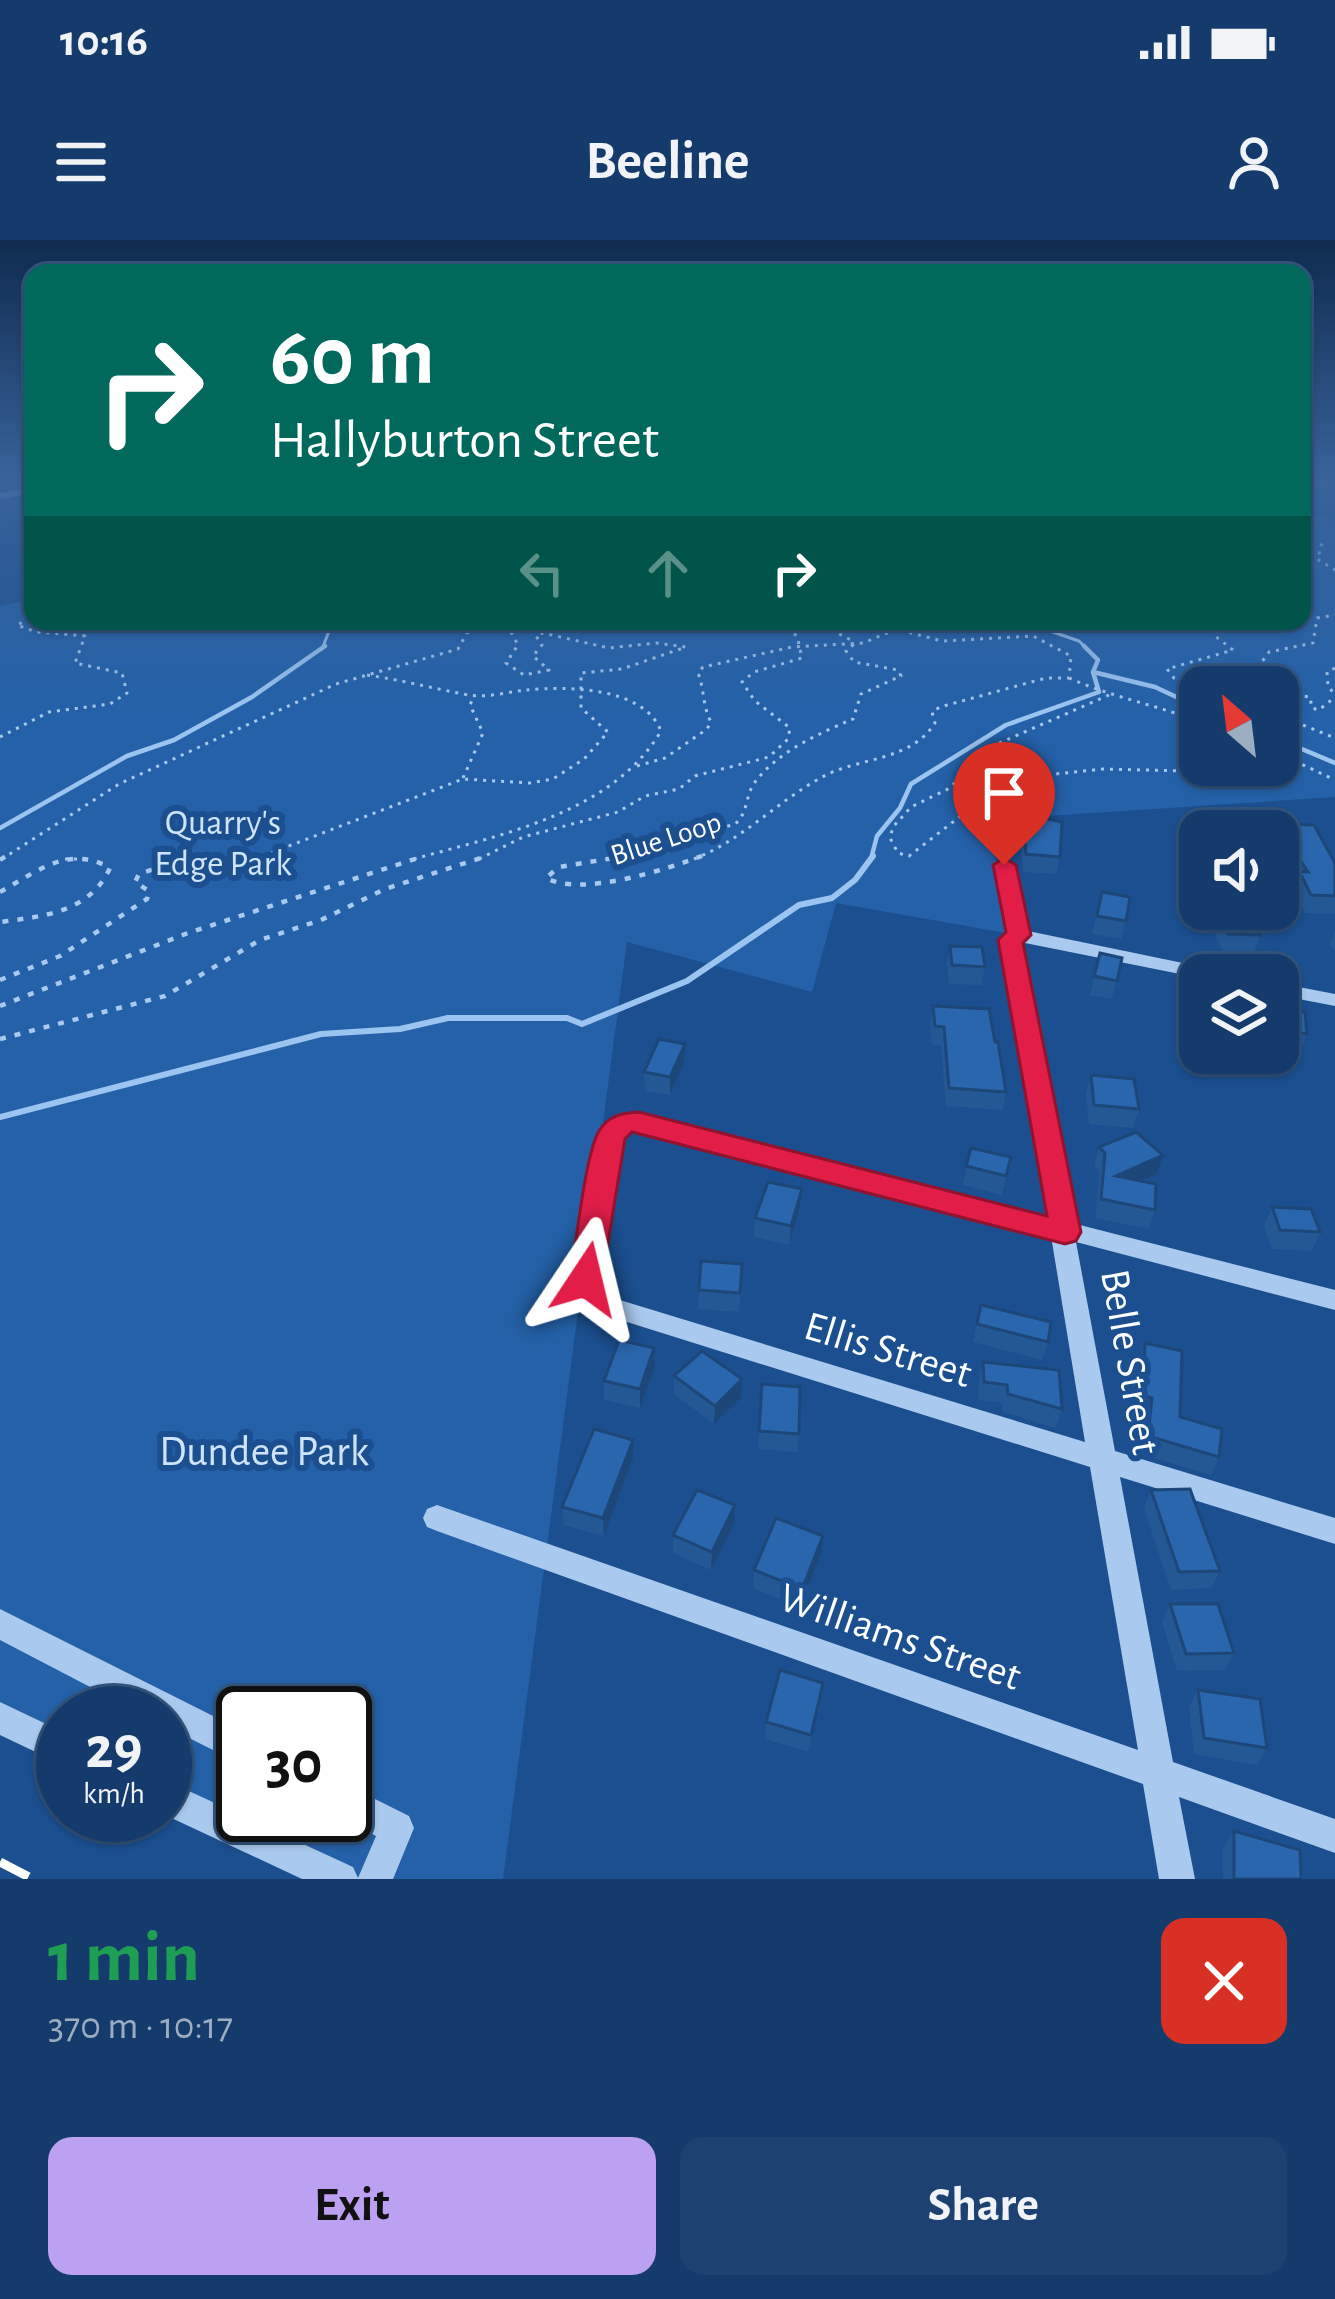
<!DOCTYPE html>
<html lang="en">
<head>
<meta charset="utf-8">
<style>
  :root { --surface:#143b6b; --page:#1d4271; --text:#f1f3f6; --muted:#9dadc1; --line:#33557e; --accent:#bca0f2 }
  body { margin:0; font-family:"Alegreya Sans",sans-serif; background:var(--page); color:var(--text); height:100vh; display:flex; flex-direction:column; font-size:45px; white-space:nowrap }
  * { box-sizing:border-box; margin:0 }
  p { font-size:39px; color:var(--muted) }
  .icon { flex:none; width:66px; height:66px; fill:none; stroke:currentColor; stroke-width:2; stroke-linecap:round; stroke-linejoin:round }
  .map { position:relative; height:1639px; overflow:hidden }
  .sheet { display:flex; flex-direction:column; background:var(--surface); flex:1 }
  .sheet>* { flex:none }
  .guide { position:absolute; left:24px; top:24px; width:1287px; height:366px; border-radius:24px; box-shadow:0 3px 9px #0004,0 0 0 3px var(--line); background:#00695c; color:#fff; overflow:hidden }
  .needle { width:78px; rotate:332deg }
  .controls { position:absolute; left:1179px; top:426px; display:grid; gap:24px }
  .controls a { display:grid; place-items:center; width:120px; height:120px; border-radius:24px; background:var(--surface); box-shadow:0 3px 9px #0004,0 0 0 3px var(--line); font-size:60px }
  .speed { position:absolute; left:36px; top:1446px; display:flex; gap:24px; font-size:60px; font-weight:700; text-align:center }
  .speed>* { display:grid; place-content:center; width:156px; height:156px; border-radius:50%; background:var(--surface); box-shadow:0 3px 9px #0004,0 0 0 3px var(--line); line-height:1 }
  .speed small { font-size:30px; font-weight:400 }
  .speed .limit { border:6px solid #111; border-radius:18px; background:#fff; color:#111 }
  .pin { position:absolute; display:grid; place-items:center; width:102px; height:102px; color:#fff; margin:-123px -51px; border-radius:50% 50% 50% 0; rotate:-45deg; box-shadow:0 0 12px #0007 }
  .pin .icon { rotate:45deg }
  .me { position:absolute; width:132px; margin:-66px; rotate:10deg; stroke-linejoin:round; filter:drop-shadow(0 0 9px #0008) }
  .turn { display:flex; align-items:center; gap:42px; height:252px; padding:0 48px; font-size:54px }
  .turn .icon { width:156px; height:156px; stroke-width:2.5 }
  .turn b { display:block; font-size:84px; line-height:102px }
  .lanes { display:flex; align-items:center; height:114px; padding:0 48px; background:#0003; justify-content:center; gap:60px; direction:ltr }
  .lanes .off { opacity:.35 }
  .round { display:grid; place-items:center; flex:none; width:126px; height:126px; border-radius:24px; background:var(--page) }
  .summary { display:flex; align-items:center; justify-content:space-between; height:204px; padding:0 48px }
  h1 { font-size:72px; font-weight:700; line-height:90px; color:#1e9e55 }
  .cta { display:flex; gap:24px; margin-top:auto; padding:24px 48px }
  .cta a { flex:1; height:138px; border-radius:24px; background:var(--accent); color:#111; font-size:48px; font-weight:700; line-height:138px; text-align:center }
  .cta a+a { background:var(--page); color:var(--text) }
  .status { display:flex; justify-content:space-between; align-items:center; height:84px; padding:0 60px; background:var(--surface); direction:ltr }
  .status svg { height:33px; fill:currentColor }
  header { display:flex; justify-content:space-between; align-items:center; height:156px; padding:0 48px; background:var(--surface); font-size:54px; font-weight:700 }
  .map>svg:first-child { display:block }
  .green { fill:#2461a8; fill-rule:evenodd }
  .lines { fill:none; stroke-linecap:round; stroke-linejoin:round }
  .stream-far2 { stroke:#9cc4f0; stroke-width:3 }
  .stream-far1 { stroke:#9cc4f0; stroke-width:4.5 }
  .stream { stroke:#9cc4f0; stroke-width:6 }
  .path-far1 { stroke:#a9c9ee; stroke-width:3; stroke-dasharray:3 6; stroke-linecap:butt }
  .path { stroke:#a9c9ee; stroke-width:4.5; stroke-dasharray:6 9; stroke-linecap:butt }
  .minor { fill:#a9c9ee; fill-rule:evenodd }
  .rail { stroke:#fff; stroke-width:9; stroke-dasharray:32 14; stroke-linecap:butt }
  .wall { fill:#245895 }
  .shaded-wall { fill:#1d4779 }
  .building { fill:#2a66ad; stroke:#1d4779; stroke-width:3 }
  .route { fill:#e11d48; stroke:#92132f; stroke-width:3 }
  .labels { text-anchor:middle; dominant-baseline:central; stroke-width:12; stroke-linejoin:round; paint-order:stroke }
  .far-street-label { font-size:30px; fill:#fff; stroke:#1b4f8f }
  .park-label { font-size:36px; fill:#cfe3fa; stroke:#1b4f8f }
  .near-street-label { font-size:42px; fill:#fff; stroke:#1b4f8f }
  .near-park-label { font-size:42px; fill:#cfe3fa; stroke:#1b4f8f }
</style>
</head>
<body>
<div class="status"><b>10:16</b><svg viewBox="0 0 49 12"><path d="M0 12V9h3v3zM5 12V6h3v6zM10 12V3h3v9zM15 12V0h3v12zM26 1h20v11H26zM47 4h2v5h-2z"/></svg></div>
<header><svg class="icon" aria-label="menu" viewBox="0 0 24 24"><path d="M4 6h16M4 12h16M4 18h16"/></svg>Beeline<svg class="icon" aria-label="person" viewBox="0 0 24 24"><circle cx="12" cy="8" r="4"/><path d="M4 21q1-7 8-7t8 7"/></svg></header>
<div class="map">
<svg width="1335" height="1639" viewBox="0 0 1335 1639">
  <rect width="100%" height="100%" fill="#1b4f8f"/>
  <path class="green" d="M1302,269L1335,282V557L985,580L1017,695L836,663L812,752L627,702L503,1639H339L165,1555V1473H63V1506L0,1476V366L33,359V381H1302ZM1200,447H1278V525H1200ZM243,1473H345V1575H243Z"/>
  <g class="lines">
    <g class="stream-far2">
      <path d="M1021,381L1079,401L1087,409"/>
      <path d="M322,409L331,386L339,381"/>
    </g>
    <g class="stream-far1">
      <path d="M1093,432L1155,447L1200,468"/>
      <path d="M1278,499L1335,523"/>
      <path d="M0,588L127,516L174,500L252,457L325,406"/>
      <path d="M871,619L877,596L900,568L911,544L1006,485L1099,452L1093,432L1098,420L1084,406"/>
    </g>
    <path class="stream" d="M0,877L321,794L400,789L448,778H567L582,784L687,741L799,665L832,658L855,640L873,616"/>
    <g class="path-far1">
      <path d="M1302,302L1322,305L1317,319L1335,330"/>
      <path d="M119,381L139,387L177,381"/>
      <path d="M353,381L349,387L411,386L427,381"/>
      <path d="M597,381L612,385L619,381"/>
      <path d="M660,381L682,386L728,381"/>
      <path d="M1009,381L1030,394"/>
      <path d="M1335,428L1327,432L1328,446L1335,455"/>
      <path d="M367,435C402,440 435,449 469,455C487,458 508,452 526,450C568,446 644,447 661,491C612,574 499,595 414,619"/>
      <path d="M1069,438C1111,457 1157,465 1200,482"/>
      <path d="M1262,447L1253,440L1261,434L1259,426L1269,412L1313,403L1317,378L1335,375"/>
      <path d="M1200,448L1174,438L1167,429L1233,410L1215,396L1224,381"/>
      <path d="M1278,453L1310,457L1312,468L1319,470L1335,457"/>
      <path d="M1109,455L988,508L950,548L911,567L893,587L890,598L898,613L909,616L971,568L1046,535L1103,529L1187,531L1242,525"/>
      <path d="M1278,475L1335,498"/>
      <path d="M0,497L49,472L110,464L127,453L122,433L75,423L85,396L36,392L17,385L33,377"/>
      <path d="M1278,513L1335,540"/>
      <path d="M637,526L665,518L707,489L711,482C702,465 705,451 698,433L703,427L792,407L863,403L916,381"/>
      <path d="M463,538L483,493L470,465L474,456"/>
      <path d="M2,619L119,544L336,444L458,409L467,393L491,381"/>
      <path d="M65,619H92"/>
      <path d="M255,619L463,539L530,543L553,539L584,519L608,492L581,468V433L622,429L686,407L656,403L609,408L543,393L536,396L542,405L533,416L549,430L524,435L506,423L518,405L510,390L524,381"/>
      <path d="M479,619L523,597L618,572L645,556L679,549L695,536L769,517L788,499L790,488L755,461L742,442L754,432L802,418L797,396L777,381"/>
      <path d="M615,619L735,584C749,572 745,555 755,542C777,512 820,493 853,479L861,454L901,436L898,430L854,422L846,411L853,405L851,400L814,381"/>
      <path d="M694,619C745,599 780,558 828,534C865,517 911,520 935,483L932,472L940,467L1046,438H1069L1071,416L1033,396L942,401L865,381"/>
    </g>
    <g class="path">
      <path d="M626,616L559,627L546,638C582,657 664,630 702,616"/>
      <path d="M0,620L6,616"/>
      <path d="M0,652C36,632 69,604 110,628C89,673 44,676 0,682"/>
      <path d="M0,740L60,716L147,659L149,651L135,642L139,634C178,619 225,627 266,616"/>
      <path d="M0,766L188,693L424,616"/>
      <path d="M0,799L165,756L260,700L321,680L385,649L487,616"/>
    </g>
    <g class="minor">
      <path d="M1326,241L1325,243L1302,248V242Z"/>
      <path d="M33,247V253L0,259V253Z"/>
      <path d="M1004,620L1013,625L1028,691L1212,729L1222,735H1200V738L1020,702L1072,983L1335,1050V1070L1076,1002L1115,1211L1335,1278V1304L1120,1237L1173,1522L1335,1579V1613L1179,1557L1195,1639H1159L1143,1544L437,1291L427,1287L423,1278L427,1269L437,1265L1138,1510L1090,1227L592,1071L574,1039L600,896L616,878L639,873L1047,977L1001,700L1009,693L995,625ZM639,889L1051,996L1085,1202L610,1057L599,1038L622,899L630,890Z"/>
      <path d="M1278,743L1335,754V766L1278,755Z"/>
      <path d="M0,1369L243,1491V1525L165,1486V1473H140L0,1400Z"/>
      <path d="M0,1462L63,1492V1525L0,1495Z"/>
      <path d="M165,1540L353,1627L358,1638L376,1596L337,1575H345V1544L409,1576L414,1588L393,1639H302L165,1575Z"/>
    </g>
    <path class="rail" d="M0,1622L33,1639"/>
  </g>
  <g class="wall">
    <path d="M1015,572L1060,617L1056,634L1023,632L1021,608L1010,606Z"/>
    <path d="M1276,584L1335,623V674L1305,673L1293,649L1296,640L1278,613V591H1274Z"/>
    <path d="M1102,652L1126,681L1121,699L1092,694Z"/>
    <path d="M1218,672L1260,695L1254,713L1223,712L1213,690Z"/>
    <path d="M1335,691V711L1330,705Z"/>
    <path d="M950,706L985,727L981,745L949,744L947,724Z"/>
    <path d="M1100,713L1122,718L1112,759L1090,755Z"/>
    <path d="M1183,753L1200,756V796L1178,792L1177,772Z"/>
    <path d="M933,766L1006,852L1003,870L946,866L941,805H932L930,784Z"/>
    <path d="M1278,768L1307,794L1300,812L1278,808Z"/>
    <path d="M684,822L670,855L645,851L644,832Z"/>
    <path d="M1091,835L1139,869L1133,888L1089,884L1086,854Z"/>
    <path d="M1099,907L1157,934L1141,941L1155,970L1149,989L1095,978L1100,932L1094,926Z"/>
    <path d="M971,908L1011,917L1002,955L963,945Z"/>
    <path d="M802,949L800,967L789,1005L754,997L755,978Z"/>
    <path d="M1272,967L1320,992L1312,1011L1272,1009L1264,986Z"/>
    <path d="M742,1024L739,1072L698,1069L699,1050Z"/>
    <path d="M981,1065L1048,1102L1042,1120L973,1102Z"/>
    <path d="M1145,1103L1180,1177L1219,1217L1211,1235L1140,1214L1145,1176L1135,1174L1138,1121Z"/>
    <path d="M654,1108L655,1127L640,1168L604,1160V1141Z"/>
    <path d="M983,1122L1062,1169L1056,1188L1003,1172L1002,1163L979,1160V1140Z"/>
    <path d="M674,1136L741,1158L714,1184L674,1154Z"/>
    <path d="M762,1144L799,1194L797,1212L758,1209Z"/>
    <path d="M633,1200V1218L604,1296L564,1285L562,1267Z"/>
    <path d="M1151,1250L1220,1331L1211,1348L1171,1350L1144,1268Z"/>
    <path d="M734,1284L711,1330L673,1313V1295Z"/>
    <path d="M823,1296L821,1314L800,1367L753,1348L754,1330Z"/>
    <path d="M1170,1364L1234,1413L1224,1430L1177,1431L1162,1382Z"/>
    <path d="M1198,1450L1267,1508L1257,1525L1194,1514L1189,1467Z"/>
    <path d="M820,1460L808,1512L765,1499L766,1482Z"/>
    <path d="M1234,1591L1301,1639H1223V1607Z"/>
  </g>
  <g class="shaded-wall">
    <path d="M685,804L684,822L670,855V837Z"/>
    <path d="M1163,915L1157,934L1110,954L1116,936Z"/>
    <path d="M802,949L800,967L789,1005L791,986Z"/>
    <path d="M654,1108L655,1127L640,1168V1149Z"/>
    <path d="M742,1139L741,1158L714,1184L715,1166Z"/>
    <path d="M633,1200V1218L604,1296L603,1278Z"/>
    <path d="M735,1265L734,1284L711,1330L712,1312Z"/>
    <path d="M823,1296L821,1314L800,1367L802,1349Z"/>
  </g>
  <g class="building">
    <path d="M1015,572L1062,582L1060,617L1026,614L1024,590L1013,589Z"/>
    <path d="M1276,584L1314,585L1335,623V656L1311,655L1299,631L1308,632Z"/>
    <path d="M1102,652L1130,657L1126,681L1097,676Z"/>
    <path d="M1218,672L1249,673L1260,695L1228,694Z"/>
    <path d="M950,706L982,707L985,727L952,725Z"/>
    <path d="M1100,713L1122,718L1117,741L1094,736Z"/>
    <path d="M1183,753L1200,756V776L1184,774Z"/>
    <path d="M933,766L989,769L995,802H998L1006,852L949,848L944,787L935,786Z"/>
    <path d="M1278,768L1305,772L1307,794L1278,789Z"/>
    <path d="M659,799L685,804L670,837L644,832Z"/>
    <path d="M1091,835L1134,839L1139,869L1094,865Z"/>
    <path d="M1136,892L1163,915L1116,936L1156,944L1155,970L1101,959L1105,913L1099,907Z"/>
    <path d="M971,908L1011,917L1006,936L966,926Z"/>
    <path d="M768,942L802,949L791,986L755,978Z"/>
    <path d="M1272,967L1311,969L1320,992L1280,990Z"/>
    <path d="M701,1021L742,1024L740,1053L699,1050Z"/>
    <path d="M981,1065L1051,1082L1048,1102L977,1084Z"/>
    <path d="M619,1100L654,1108L640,1149L604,1141Z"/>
    <path d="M1145,1103L1182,1111L1180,1177L1222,1189L1219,1217L1148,1196L1152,1158L1142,1155Z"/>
    <path d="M702,1111L742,1139L715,1166L674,1136Z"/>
    <path d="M983,1122L1059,1130L1062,1169L1008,1154L1007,1145L984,1142Z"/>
    <path d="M762,1144L800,1147L799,1194L759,1191Z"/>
    <path d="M594,1189L633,1200L603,1278L562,1267Z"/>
    <path d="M1190,1249L1220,1331L1179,1332L1151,1250Z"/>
    <path d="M697,1250L735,1265L712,1312L673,1295Z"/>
    <path d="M776,1278L823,1296L802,1349L754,1330Z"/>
    <path d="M1170,1364H1218L1234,1413L1186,1414Z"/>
    <path d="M780,1430L823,1443L811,1495L766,1482Z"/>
    <path d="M1198,1450L1260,1459L1267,1508L1204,1498Z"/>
    <path d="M1234,1591L1300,1610L1301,1639H1234Z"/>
  </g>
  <linearGradient id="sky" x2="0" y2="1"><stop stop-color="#0f2b4f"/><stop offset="0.51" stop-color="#39639b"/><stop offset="1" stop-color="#39639b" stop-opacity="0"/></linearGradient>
  <rect width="1335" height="470" fill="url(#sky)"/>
  <path class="route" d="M1004,618L1016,625L1031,695L1023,703L1081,992L1076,1001L1065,1004L632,892L625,899L602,1039L598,1048L586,1052L575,1048L570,1039C576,1007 585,914 599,891C609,875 622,873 639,872L1047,976L998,700L1006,692L993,625Z"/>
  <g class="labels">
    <g class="far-street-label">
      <text transform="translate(666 599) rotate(-18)">Blue Loop</text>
    </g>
    <g class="park-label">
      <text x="223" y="583">Quarry's<tspan x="223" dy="41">Edge Park</tspan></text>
    </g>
    <g class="near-street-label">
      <text transform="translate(888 1110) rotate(17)">Ellis Street</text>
      <text transform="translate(1130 1122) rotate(80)">Belle Street</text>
      <text transform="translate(900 1397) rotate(19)">Williams Street</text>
    </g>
    <g class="near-park-label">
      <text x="264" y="1212">Dundee Park</text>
    </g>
  </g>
</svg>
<div class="controls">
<a><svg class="needle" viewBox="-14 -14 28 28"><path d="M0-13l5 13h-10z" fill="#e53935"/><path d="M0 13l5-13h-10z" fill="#9dadc1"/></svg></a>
<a><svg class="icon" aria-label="sound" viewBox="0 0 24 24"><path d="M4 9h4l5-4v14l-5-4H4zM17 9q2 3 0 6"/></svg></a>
<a><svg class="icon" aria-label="layers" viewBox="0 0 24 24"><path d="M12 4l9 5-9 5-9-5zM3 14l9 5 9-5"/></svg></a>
</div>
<div class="speed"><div>29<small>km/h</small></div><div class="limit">30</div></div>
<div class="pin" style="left:1004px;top:625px;background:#d93025"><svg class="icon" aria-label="arrive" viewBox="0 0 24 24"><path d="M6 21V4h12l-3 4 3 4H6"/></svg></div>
<svg class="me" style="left:586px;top:1039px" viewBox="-20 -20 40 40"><path d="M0-17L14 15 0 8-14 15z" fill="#e11d48" stroke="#fff" stroke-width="4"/></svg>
<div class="guide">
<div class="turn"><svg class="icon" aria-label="right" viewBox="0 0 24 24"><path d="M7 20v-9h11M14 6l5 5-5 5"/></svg><div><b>60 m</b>Hallyburton Street</div></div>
<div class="lanes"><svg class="icon off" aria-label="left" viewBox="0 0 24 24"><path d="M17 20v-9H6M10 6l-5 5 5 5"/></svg><svg class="icon off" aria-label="ahead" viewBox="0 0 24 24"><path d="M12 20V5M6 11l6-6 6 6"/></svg><svg class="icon" aria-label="right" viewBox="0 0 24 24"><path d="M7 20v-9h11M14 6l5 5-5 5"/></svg></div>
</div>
</div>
<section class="sheet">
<div class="summary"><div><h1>1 min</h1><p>370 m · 10:17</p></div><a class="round" style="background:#d93025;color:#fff"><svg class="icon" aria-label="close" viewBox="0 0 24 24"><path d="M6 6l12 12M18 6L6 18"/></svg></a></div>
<div class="cta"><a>Exit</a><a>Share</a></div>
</section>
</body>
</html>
